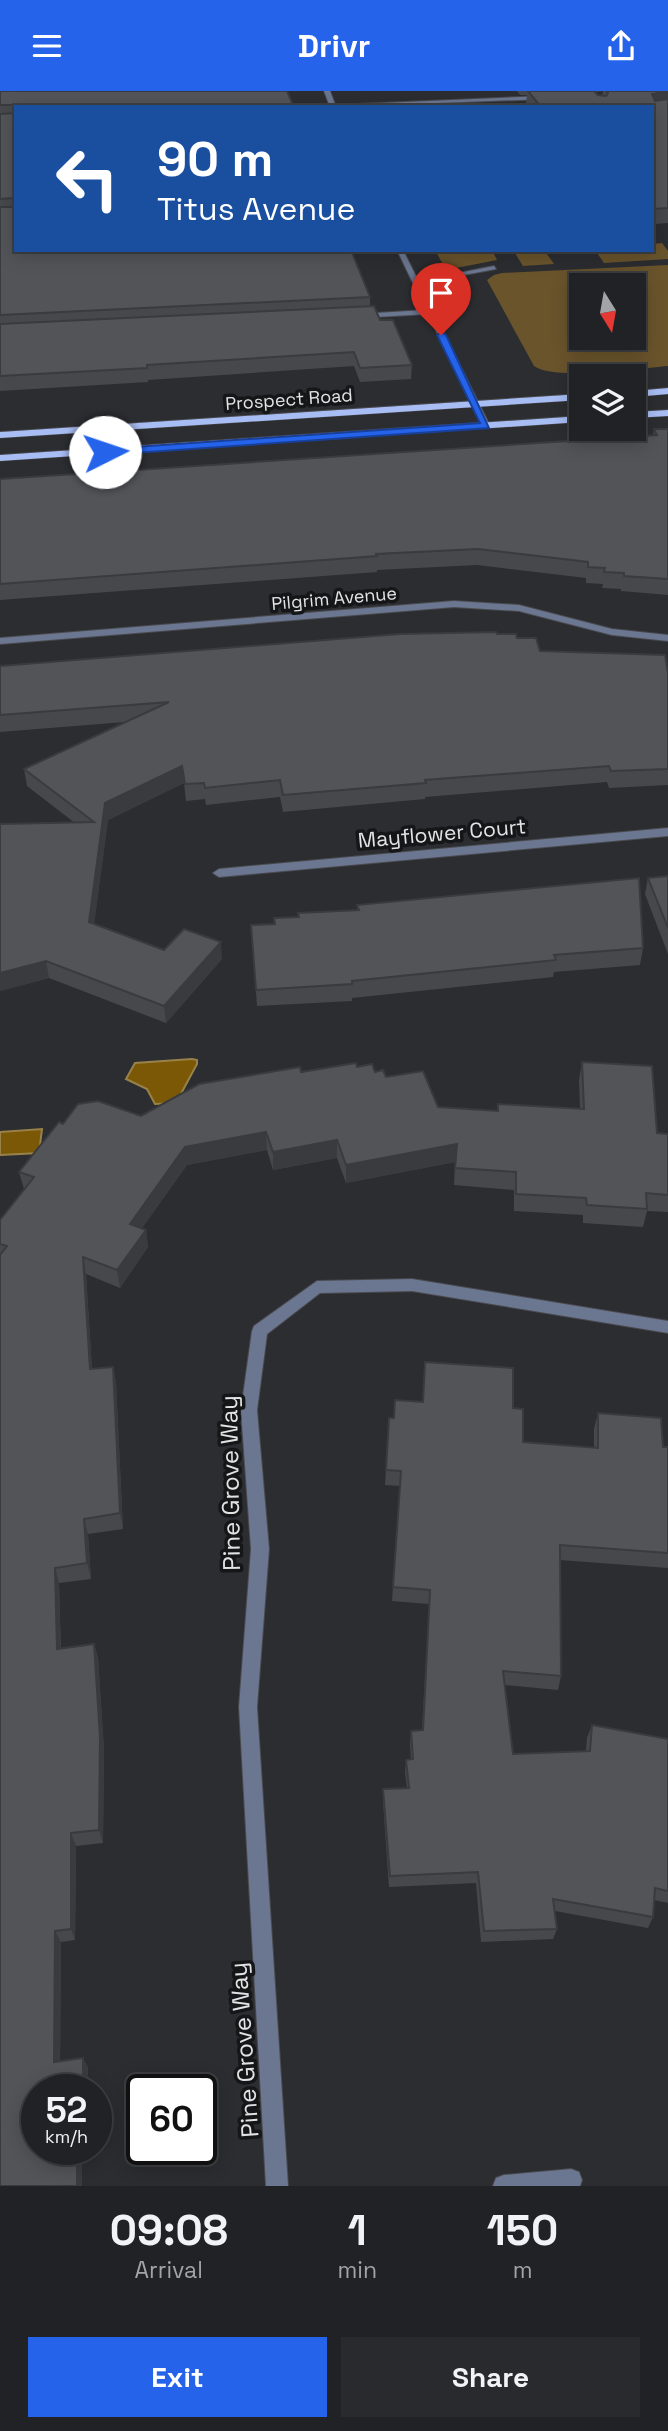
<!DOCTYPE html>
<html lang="en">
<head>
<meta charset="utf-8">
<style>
  :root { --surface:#212225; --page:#292a2d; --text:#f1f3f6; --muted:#a2a4a7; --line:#3e3f42; --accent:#2563eb }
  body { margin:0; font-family:"Space Grotesk",sans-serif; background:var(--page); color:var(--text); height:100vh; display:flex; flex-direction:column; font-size:26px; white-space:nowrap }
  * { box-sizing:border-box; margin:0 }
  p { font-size:23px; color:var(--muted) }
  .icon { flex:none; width:38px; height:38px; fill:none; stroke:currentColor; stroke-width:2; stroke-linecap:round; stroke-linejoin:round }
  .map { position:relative; height:2095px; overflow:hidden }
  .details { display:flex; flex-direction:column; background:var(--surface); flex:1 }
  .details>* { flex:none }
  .top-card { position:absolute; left:14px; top:14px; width:640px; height:147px; border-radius:0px; box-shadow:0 4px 18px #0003,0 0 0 2px var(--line); background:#1a4fa0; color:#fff; overflow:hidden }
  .needle { width:46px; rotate:169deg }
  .fabs { position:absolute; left:569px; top:182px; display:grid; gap:14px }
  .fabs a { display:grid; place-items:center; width:77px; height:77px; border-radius:0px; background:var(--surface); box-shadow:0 4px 18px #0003,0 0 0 2px var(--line); font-size:35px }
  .speed { position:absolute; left:21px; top:1983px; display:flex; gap:14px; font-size:35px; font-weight:700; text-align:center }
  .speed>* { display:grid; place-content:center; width:91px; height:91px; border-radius:50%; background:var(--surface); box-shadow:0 4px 18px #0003,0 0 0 2px var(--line); line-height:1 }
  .speed small { font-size:18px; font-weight:400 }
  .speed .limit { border:4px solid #111; border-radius:10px; background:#fff; color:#111 }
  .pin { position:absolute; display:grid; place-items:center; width:60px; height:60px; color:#fff; margin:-72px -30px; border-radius:50% 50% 50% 0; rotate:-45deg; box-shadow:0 0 7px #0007 }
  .pin .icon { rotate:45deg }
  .me { position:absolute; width:77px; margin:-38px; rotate:86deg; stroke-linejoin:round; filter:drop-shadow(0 0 5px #0008) }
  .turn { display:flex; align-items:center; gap:24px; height:147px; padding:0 28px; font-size:32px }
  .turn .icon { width:91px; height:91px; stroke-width:2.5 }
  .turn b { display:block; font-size:49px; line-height:60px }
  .eta { display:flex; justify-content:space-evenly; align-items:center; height:119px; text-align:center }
  .eta b { font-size:42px; font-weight:700; line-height:49px }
  .primary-button { display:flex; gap:14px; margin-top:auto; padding:14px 28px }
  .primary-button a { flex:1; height:80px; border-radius:0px; background:var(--accent); color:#fff; font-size:28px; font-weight:700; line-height:80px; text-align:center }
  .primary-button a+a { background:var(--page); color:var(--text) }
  header { display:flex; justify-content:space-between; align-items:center; height:91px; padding:0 28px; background:var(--accent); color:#fff; font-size:32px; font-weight:700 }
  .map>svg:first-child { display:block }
  .green { fill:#69542c; fill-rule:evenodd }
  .water { fill:#7a5806; stroke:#998249; stroke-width:2 }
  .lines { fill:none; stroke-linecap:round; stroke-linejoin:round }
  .service-casing { stroke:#494a4e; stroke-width:2 }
  .minor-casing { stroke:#494a4e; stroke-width:2 }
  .primary-casing { stroke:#494a4e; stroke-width:1 }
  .service { fill:#6b7691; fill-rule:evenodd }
  .minor { fill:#6b7691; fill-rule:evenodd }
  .primary { fill:#a9bdf5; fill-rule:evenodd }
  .wall { fill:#47484c; fill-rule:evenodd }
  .shaded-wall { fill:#3a3b3e }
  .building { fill:#535458; stroke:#3a3b3e; stroke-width:2 }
  .route { fill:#2563eb; stroke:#184099; stroke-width:2 }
  .labels { text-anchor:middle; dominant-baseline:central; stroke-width:7; stroke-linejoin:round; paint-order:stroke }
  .far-street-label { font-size:18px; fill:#e2e3e5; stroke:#151617 }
  .street-label { font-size:21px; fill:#e2e3e5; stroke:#151617 }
  .near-street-label { font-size:24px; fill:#e2e3e5; stroke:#151617 }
</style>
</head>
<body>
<header><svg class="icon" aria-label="menu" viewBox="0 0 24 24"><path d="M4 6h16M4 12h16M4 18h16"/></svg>Drivr<svg class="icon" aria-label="share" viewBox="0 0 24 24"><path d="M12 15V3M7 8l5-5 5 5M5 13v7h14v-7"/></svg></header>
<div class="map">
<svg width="668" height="2095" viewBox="0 0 668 2095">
  <rect width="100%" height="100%" fill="#2c2d31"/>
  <g class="green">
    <path d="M662,152L668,160V168L604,172L595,159H653V153Z"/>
    <path d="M435,159H492L497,169L446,179Z"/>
    <path d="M513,159H544L554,173L523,175Z"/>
    <path d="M668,174V275C641,277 553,290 534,275L487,189L494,184L502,182ZM634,194V247H581V194Z"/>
  </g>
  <g class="water">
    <path d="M192,968L197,969V973L176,1012L155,1013L147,998L126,988L135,972Z"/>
    <path d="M42,1038L39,1062L0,1064V1041Z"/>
  </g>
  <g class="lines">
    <g class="service-casing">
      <g id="service">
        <path d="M545,5L547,8L331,16L334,14Z"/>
        <path d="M494,175L496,178L416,193L413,191Z"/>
      </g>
    </g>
    <g class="minor-casing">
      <g id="minor">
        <path d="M324,0H330L336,16H330Z"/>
        <path d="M397,159H403L490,335L489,337L482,335L428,223L359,227L355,225L359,223L426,219Z"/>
        <path d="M454,510L519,514L612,538L668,544V550L612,544L519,520L454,516L0,553V547Z"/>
        <path d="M668,737V745L219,786L213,782L219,778Z"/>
        <path d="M412,1188L668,1230V1242L412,1200L320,1202L267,1243L257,1319L269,1458L257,1616L288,2095H266L239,1616L251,1458L241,1319L252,1240L254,1235L317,1190Z"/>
        <path d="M571,2078L579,2081L582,2089L580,2095H493L496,2087L504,2084Z"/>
      </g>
    </g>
    <g class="primary-casing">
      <g id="primary">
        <path d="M668,297V303L634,306V300Z"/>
        <path d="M581,303V309L0,347V341Z"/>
        <path d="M668,319V325L634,327V321Z"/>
        <path d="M581,325V331L0,370V364Z"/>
      </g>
    </g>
    <use href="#service" class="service"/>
    <use href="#minor" class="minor"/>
    <use href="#primary" class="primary"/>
  </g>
  <g class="wall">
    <path d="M0,0L16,16V159L370,206V215L412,274L411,288L360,291L354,275L148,289V291L0,300Z"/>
    <path d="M517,0H668V132L655,133L653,141V16H529L526,13L527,4H520ZM603,0L602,5L598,4L595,1Z"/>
    <path d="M654,338H668V504L621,500V498L602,497L603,493L586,492V487L477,474L377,479V481L0,509V388L107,381L653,344Z"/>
    <path d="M497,543L517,547L540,560L668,582V694L609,697L607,691L425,706V708L283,721L280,706L206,714L205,708L186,710L184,692L108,729L94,833L164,859L222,868L166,932L49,887L0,900V733L75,732L27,695L24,678L125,631L0,641V575Z"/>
    <path d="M668,785V863L645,803L648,787Z"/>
    <path d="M357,814L643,857L640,874L554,881L553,886L352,907V910L257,915L251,834L274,833L299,826L357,819Z"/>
    <path d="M582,971L657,1042L668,1043V1121L647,1120L643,1136L583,1132V1124L514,1120V1099L454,1094L455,1071L346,1092L337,1067L273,1079L267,1059L187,1074L142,1137L146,1139L148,1156L120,1197L86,1183L92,1278L113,1276L116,1292L123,1438L88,1443L91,1488L59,1492L61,1558L94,1553L98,1567L104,1659L103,1752L76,1755L75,1849L61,1851L60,1970L88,1976V1998H37L89,2058V2065L82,2066L0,2095V1129L24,1098L19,1081L63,1033L141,1025L301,981L357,976L386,986L438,1016L497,1020L580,1018L579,989Z"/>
    <path d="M513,1317L523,1351L594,1357V1338L598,1322L663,1356H668V1477L560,1469L561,1585L558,1599L505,1594L513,1663L586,1660L587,1647L592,1634L668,1648V1812L654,1809L653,1826L648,1837L555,1820L557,1838L553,1848L481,1851L476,1792L389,1796L383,1711V1698L407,1697L405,1681L406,1669H411L410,1653L411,1640L422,1639L429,1513L392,1510L400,1395L385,1394L389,1327Z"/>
  </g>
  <g class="shaded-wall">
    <path d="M668,0V13L653,17L652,3Z"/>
    <path d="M182,675L184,692L108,729L92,848L89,831L105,712Z"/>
    <path d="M221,851L222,868L166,932L164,915Z"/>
    <path d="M46,870L49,887L0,900V882Z"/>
    <path d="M266,1041L267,1059L187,1074L133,1150L130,1133L185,1056Z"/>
    <path d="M337,1049V1067L273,1079V1061Z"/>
    <path d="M457,1053L455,1071L346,1092V1074Z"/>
    <path d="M146,1139L148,1156L120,1197L117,1179Z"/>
    <path d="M83,1166L86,1183L93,1295L90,1278Z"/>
    <path d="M113,1276L116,1292L123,1438L120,1422Z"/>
    <path d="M84,1428L88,1443L91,1488L87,1472Z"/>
    <path d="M55,1477L59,1492L61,1573L57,1558Z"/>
    <path d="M94,1553L98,1567L104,1659L103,1752L99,1739Z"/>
    <path d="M71,1742L76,1755L75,1849L71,1838Z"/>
    <path d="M55,1840L61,1851L60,1980L54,1971Z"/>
    <path d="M83,1967L88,1976V1998H83Z"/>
    <path d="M84,2058H89V2065Z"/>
    <path d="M77,2059L82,2066V2095H77Z"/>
  </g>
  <g class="building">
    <path d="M0,0H287L294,16H16V20L14,14H0Z"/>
    <path d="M528,0H594L598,4L606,5L608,2L606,0H668L652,3L655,10L668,8V117L653,118V16H541Z"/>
    <path d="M16,22V108L14,107L0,108V23Z"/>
    <path d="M16,112V159H351L370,206L0,224V116H14Z"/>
    <path d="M374,215L380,229H393L412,274L360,277L354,261L147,274V277L0,285V233Z"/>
    <path d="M654,338H668V488L624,485V482L604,481L605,477L588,476V471L478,458L376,463L377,465L0,493V388L107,381L657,344Z"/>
    <path d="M496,541L497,543H516L517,547H536L540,560L665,564L668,582V678L611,680L609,675L425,689L426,692L283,704L280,689L205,697L204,692L185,693L182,675L105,712L89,831L164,859L184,838L221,851L164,915L46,870L0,882V733L94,731L24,678L169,611L0,624V575L400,543Z"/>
    <path d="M668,785V837L648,787Z"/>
    <path d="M639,787L643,857L554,864L556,869L352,890V893L256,899L251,834L275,833L274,827L299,826L298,822L359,819L357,814Z"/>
    <path d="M582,971L652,975L657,1042L668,1043V1104L646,1102L647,1118L587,1114L586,1107L516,1103V1081L455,1077L457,1053L346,1074L337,1049L273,1061L266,1041L185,1056L130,1133L146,1139L117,1179L83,1166L90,1278L113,1276L120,1422L84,1428L87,1472L55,1477L57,1558L94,1553L100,1646L99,1739L71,1742V1838L55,1840L54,1971L83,1967V1998H37V2058H83L77,2059V2095H0V1164L7,1155L0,1153V1129L34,1086L19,1081L59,1031L63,1033L78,1013L98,1010L141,1025L199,993L300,976L301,981L356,972L357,976L372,973L375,981L383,979L386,986L423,980L438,1016L498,1020V1013L584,1018Z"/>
    <path d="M425,1271L513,1277V1317L523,1318V1351L598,1357V1322L661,1327L663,1356H668V1462L560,1454L561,1585L503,1580L513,1663L590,1660L592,1634L668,1648V1800L655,1797L653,1826L553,1808L557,1838L484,1840L478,1781L390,1785L383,1698L409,1697L406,1669L413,1668L411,1640L423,1639L430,1499L393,1496L401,1380L386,1379L389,1327H394L395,1309L423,1311Z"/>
  </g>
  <path class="route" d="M441,241L446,244L489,337L105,364L100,361L105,358L480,332L437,244Z"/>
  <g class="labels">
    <g class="far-street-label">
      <text transform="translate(289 308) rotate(-4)">Prospect Road</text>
      <text transform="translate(334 507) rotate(-5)">Pilgrim Avenue</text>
    </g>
    <g class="street-label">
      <text transform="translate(442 742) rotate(-5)">Mayflower Court</text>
    </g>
    <g class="near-street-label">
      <text transform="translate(230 1392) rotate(-91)">Pine Grove Way</text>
      <text transform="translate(244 1959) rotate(-94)">Pine Grove Way</text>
    </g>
  </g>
</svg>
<div class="fabs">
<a><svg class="needle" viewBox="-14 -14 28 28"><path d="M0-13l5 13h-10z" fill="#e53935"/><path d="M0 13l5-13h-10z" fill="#a2a4a7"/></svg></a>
<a><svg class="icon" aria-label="layers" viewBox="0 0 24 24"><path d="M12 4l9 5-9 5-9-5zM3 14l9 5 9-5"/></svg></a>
</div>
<div class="speed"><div>52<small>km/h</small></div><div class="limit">60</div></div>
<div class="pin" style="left:441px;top:244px;background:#d93025"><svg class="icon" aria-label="arrive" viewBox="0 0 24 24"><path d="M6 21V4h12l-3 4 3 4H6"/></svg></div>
<svg class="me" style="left:105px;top:361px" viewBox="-20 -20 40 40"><circle r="19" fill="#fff"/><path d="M0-13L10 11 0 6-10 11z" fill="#2563eb"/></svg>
<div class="top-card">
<div class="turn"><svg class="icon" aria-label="left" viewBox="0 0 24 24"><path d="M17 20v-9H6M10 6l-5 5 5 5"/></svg><div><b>90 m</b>Titus Avenue</div></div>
</div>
</div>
<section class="details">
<div class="eta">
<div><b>09:08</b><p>Arrival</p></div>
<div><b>1</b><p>min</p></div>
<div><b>150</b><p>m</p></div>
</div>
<div class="primary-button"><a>Exit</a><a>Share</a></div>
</section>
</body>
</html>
